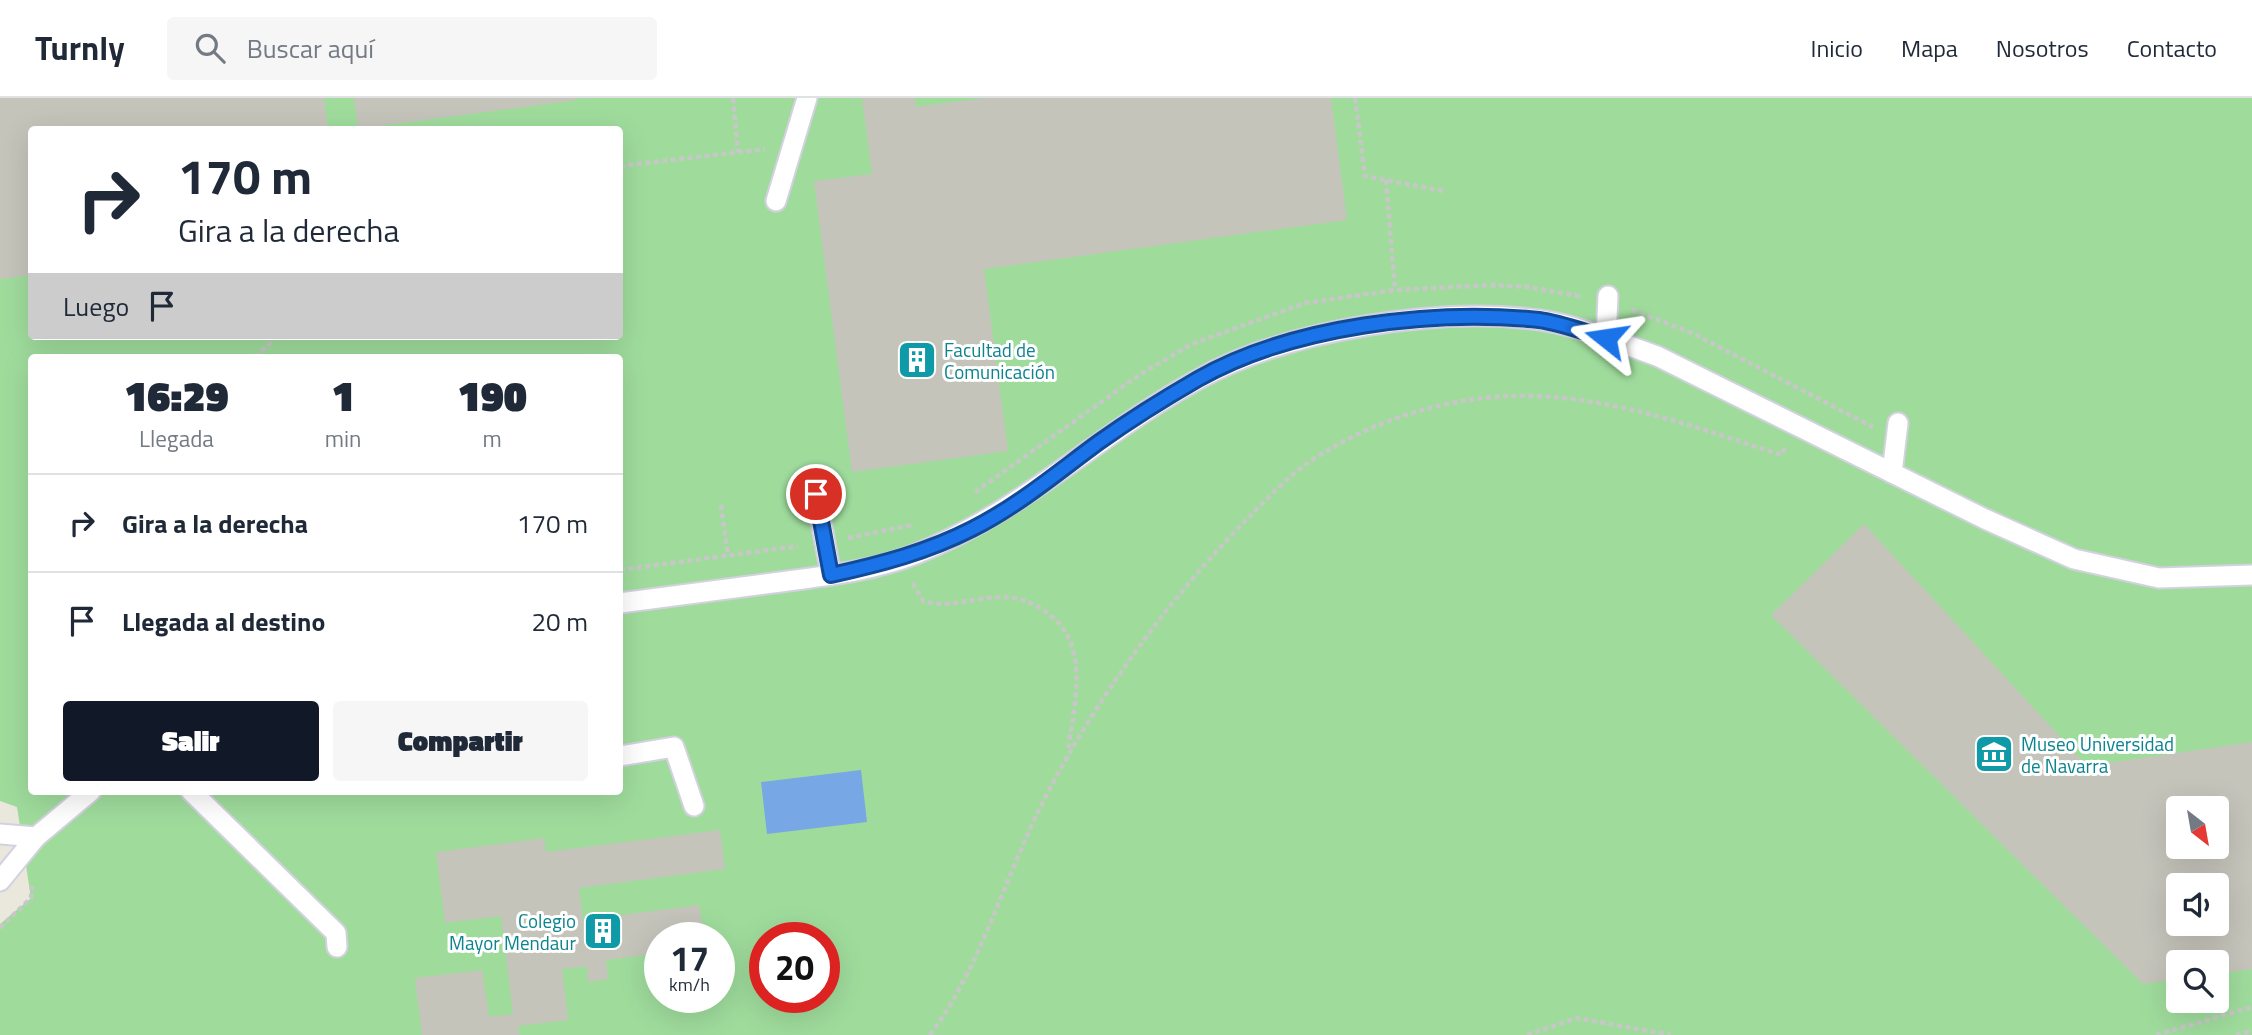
<!DOCTYPE html>
<html lang="es">
<head>
<meta charset="utf-8">
<style>
  :root { --surface:#fff; --page:#f6f6f7; --text:#1f2937; --muted:#747a83; --line:#e0e1e3; --accent:#111827 }
  body { margin:0; font-family:"Titillium Web",sans-serif; background:var(--page); color:var(--text); height:100vh; display:flex; flex-direction:column; font-size:26px; white-space:nowrap }
  * { box-sizing:border-box; margin:0 }
  p { font-size:23px; color:var(--muted) }
  .icon { flex:none; width:38px; height:38px; fill:none; stroke:currentColor; stroke-width:2; stroke-linecap:round; stroke-linejoin:round }
  .map { position:relative; flex:1; overflow:hidden }
  .sheet { position:absolute; left:28px; top:256px; width:595px; height:441px; display:flex; flex-direction:column; background:var(--surface); border-radius:7px; box-shadow:0 7px 28px #0002 }
  .sheet>* { flex:none }
  .guide { position:absolute; left:28px; top:28px; width:595px; height:214px; border-radius:7px; box-shadow:0 7px 28px #0002; background:#fff; color:var(--text); overflow:hidden }
  .needle { width:46px; rotate:149deg }
  .fabs { position:absolute; left:2166px; top:698px; display:grid; gap:14px }
  .fabs a { display:grid; place-items:center; width:63px; height:63px; border-radius:7px; background:var(--surface); box-shadow:0 7px 28px #0002; font-size:35px }
  .speed { position:absolute; left:644px; top:824px; display:flex; gap:14px; font-size:35px; font-weight:700; text-align:center }
  .speed>* { display:grid; place-content:center; width:91px; height:91px; border-radius:50%; background:var(--surface); box-shadow:0 7px 28px #0002; line-height:1 }
  .speed small { font-size:18px; font-weight:400 }
  .speed .limit { border:10px solid #d22; background:#fff; color:#111 }
  .pin { position:absolute; display:grid; place-items:center; width:60px; height:60px; color:#fff; margin:-30px; border:4px solid #fff; border-radius:50%; box-shadow:0 2px 7px #0007 }
  .me { position:absolute; width:77px; margin:-38px; rotate:285deg; stroke-linejoin:round; filter:drop-shadow(0 0 5px #0008) }
  .turn { display:flex; align-items:center; gap:24px; height:147px; padding:0 35px; font-size:32px }
  .turn .icon { width:91px; height:91px; stroke-width:2.5 }
  .turn b { display:block; font-size:49px; line-height:60px }
  .then { display:flex; align-items:center; height:66px; padding:0 35px; background:#0003; gap:14px; font-size:26px }
  .eta { display:flex; justify-content:space-evenly; align-items:center; height:119px; text-align:center }
  .eta b { font-size:42px; font-weight:800; line-height:49px }
  .primary-button { display:flex; gap:14px; margin-top:auto; padding:14px 35px }
  .primary-button a { flex:1; height:80px; border-radius:7px; background:var(--accent); color:#fff; font-size:28px; font-weight:800; line-height:80px; text-align:center }
  .primary-button a+a { background:var(--page); color:var(--text) }
  ul { padding:0; list-style:none }
  li { display:flex; align-items:center; gap:21px; height:98px; padding:0 35px; border-top:2px solid var(--line) }
  li div { flex:1 }
  li b { display:block; font-size:26px }
  li em { font-style:normal }
  header { display:flex; align-items:center; gap:42px; box-sizing:border-box; height:98px; padding:0 35px; background:var(--surface); border-bottom:2px solid var(--line) }
  header strong { font-size:33px }
  nav { display:flex; gap:38px; margin-inline-start:auto; font-size:24px }
  .search { width:490px; height:63px; background:var(--page); display:flex; align-items:center; gap:18px; box-sizing:border-box; padding:0 24px; border-radius:7px; color:var(--muted); font-size:26px }
  .map>svg:first-child { display:block }
  .green { fill:#9fdc9c; fill-rule:evenodd }
  .water { fill:#77a7e4 }
  .building { fill:#c5c4bb; fill-rule:evenodd }
  .lines { fill:none; stroke-linecap:round; stroke-linejoin:round }
  .service-casing { stroke:#d3d1e0; stroke-width:23 }
  .path { stroke:#c7c7c7; stroke-width:4.5; stroke-dasharray:5 3.5; stroke-linecap:butt }
  .service { stroke:#fff; stroke-width:19 }
  .route-casing { stroke:#114b97; stroke-width:18 }
  .route { stroke:#1a73e8; stroke-width:12 }
  .labels { text-anchor:middle; dominant-baseline:central; stroke-width:6; stroke-linejoin:round; paint-order:stroke }
  .culture-label { font-size:19px; fill:#0d838f; stroke:#fff; text-anchor:start }
</style>
</head>
<body>
<header>
<strong>Turnly</strong>
<div class="search"><svg class="icon" aria-label="search" viewBox="0 0 24 24"><circle cx="10" cy="10" r="6"/><path d="M15 15l6 6"/></svg>Buscar aquí</div>
<nav><a>Inicio</a><a>Mapa</a><a>Nosotros</a><a>Contacto</a></nav>
</header>
<div class="map">
<svg width="2252" height="937" viewBox="0 0 2252 937">
  <rect width="100%" height="100%" fill="#eae8dc"/>
  <path class="green" d="M0,0H2252V937H0V826L31,800L17,709L0,703ZM32,32H620V238H32ZM32,259H620V693H32ZM2179,710H2217V749H2179ZM2179,788H2217V826H2179ZM660,840H719V900H660ZM765,840H824V900H765ZM2179,864H2217V903H2179Z"/>
  <path class="water" d="M861,672L867,724L767,736L761,684Z"/>
  <g class="building">
    <path d="M0,0H324L328,32H32V177L0,181Z"/>
    <path d="M354,0H577V2L358,31Z"/>
    <path d="M862,0H915L916,9L984,0H1331L1347,122L984,171L1008,353L852,374L814,83L872,76Z"/>
    <path d="M1864,426L2087,668L2252,644V871L2217,876V864H2179V881L2143,886L1771,517ZM2179,710H2217V749H2179ZM2179,788H2217V826H2179Z"/>
    <path d="M720,732L725,771L579,790L583,822L699,807L704,840H660V855L606,862L608,881L588,884L587,868L562,871L568,922L518,928L519,937H422L415,880L482,872L489,919L513,916L501,818L445,825L436,754L544,740L546,754Z"/>
  </g>
  <g class="lines">
    <g class="service-casing">
      <g id="service">
        <path d="M776,103L807,0"/>
        <path d="M1606,240L1608,198"/>
        <path d="M1892,375L1898,325"/>
        <path d="M816,396L831,477"/>
        <path d="M620,505C673,498 726,491 780,484C825,478 873,473 916,456C1022,414 1100,335 1199,281C1289,231 1439,209 1540,222C1580,228 1620,245 1657,258L1985,421L2074,461L2159,480L2252,477"/>
        <path d="M620,658L674,649L694,708"/>
        <path d="M191,693L336,835L337,849"/>
        <path d="M0,736L36,739"/>
        <path d="M0,783L36,739L91,693"/>
      </g>
    </g>
    <g class="path">
      <path d="M733,0L738,54"/>
      <path d="M1355,0L1365,78L1443,93"/>
      <path d="M620,68L765,51"/>
      <path d="M1386,82L1395,192"/>
      <path d="M1632,212L1692,235L1873,329"/>
      <path d="M255,259L278,238"/>
      <path d="M975,394L1139,277L1192,246L1305,205L1395,192L1492,187L1529,189L1583,199"/>
      <path d="M721,407L728,458"/>
      <path d="M848,440L912,427"/>
      <path d="M620,472L798,448"/>
      <path d="M913,485L923,503C949,511 975,499 1002,499C1019,499 1032,504 1046,514C1092,546 1074,606 1068,653"/>
      <path d="M0,830L31,800L32,788"/>
      <path d="M930,937C983,865 1004,780 1044,702C1095,602 1168,502 1246,422C1267,401 1288,378 1312,362C1370,324 1440,301 1509,298C1603,295 1693,328 1781,357L1785,350"/>
      <path d="M1527,937L1577,920L1671,937"/>
      <path d="M2156,937L2252,909"/>
      <path d="M2236,937L2252,933"/>
    </g>
    <use href="#service" class="service"/>
  </g>
  <g class="lines">
    <g class="route-casing">
      <path id="route" d="M816,396L831,477C881,466 927,454 972,431C1018,408 1058,374 1099,344C1130,322 1165,300 1198,281C1291,228 1434,211 1539,222C1561,225 1584,234 1606,240"/>
    </g>
    <use href="#route" class="route"/>
  </g>
  <defs>
    <g id="building-square" transform="scale(2.0125)"><rect x="-9" y="-9" width="18" height="18" rx="4" fill="#0f9aa8" stroke="#fff"/><path d="M-4-6H4V6H1V3H-1V6H-4ZM-2.5-4.3h1.7v1.8h-1.7ZM.8-4.3h1.7v1.8H.8ZM-2.5-1h1.7V.8h-1.7ZM.8-1h1.7V.8H.8Z" fill="#fff"/></g>
    <g id="museum-square" transform="scale(2.0125)"><rect x="-9" y="-9" width="18" height="18" rx="4" fill="#0f9aa8" stroke="#fff"/><path d="M0-6L6-3V-2H-6V-3ZM-5-1h2V3h-2ZM-1-1h2V3h-2ZM3-1h2V3H3ZM-6 4H6V6H-6Z" fill="#fff"/></g>
  </defs>
  <g fill-rule="evenodd">
    <use href="#building-square" x="917" y="262"/>
    <use href="#museum-square" x="1994" y="656"/>
    <use href="#building-square" x="603" y="833"/>
  </g>
  <g class="labels">
    <g class="culture-label">
      <text x="944" y="251">Facultad de<tspan x="944" dy="22">Comunicación</tspan></text>
      <text x="2021" y="645">Museo Universidad<tspan x="2021" dy="22">de Navarra</tspan></text>
      <text x="576" y="822" text-anchor="end">Colegio<tspan x="576" dy="22">Mayor Mendaur</tspan></text>
    </g>
  </g>
</svg>
<div class="fabs">
<a><svg class="needle" viewBox="-14 -14 28 28"><path d="M0-13l5 13h-10z" fill="#e53935"/><path d="M0 13l5-13h-10z" fill="#747a83"/></svg></a>
<a><svg class="icon" aria-label="sound" viewBox="0 0 24 24"><path d="M4 9h4l5-4v14l-5-4H4zM17 9q2 3 0 6"/></svg></a>
<a><svg class="icon" aria-label="search" viewBox="0 0 24 24"><circle cx="10" cy="10" r="6"/><path d="M15 15l6 6"/></svg></a>
</div>
<div class="speed"><div>17<small>km/h</small></div><div class="limit">20</div></div>
<div class="pin" style="left:816px;top:396px;background:#d93025"><svg class="icon" aria-label="arrive" viewBox="0 0 24 24"><path d="M6 21V4h12l-3 4 3 4H6"/></svg></div>
<svg class="me" style="left:1606px;top:240px" viewBox="-20 -20 40 40"><path d="M0-17L14 15 0 8-14 15z" fill="#1a73e8" stroke="#fff" stroke-width="4"/></svg>
<div class="guide">
<div class="turn"><svg class="icon" aria-label="right" viewBox="0 0 24 24"><path d="M7 20v-9h11M14 6l5 5-5 5"/></svg><div><b>170 m</b>Gira a la derecha</div></div>
<div class="then">Luego<svg class="icon" aria-label="arrive" viewBox="0 0 24 24"><path d="M6 21V4h12l-3 4 3 4H6"/></svg></div>
</div>
<section class="sheet">
<div class="eta">
<div><b>16:29</b><p>Llegada</p></div>
<div><b>1</b><p>min</p></div>
<div><b>190</b><p>m</p></div>
</div>
<ul>
<li><svg class="icon" aria-label="right" viewBox="0 0 24 24"><path d="M7 20v-9h11M14 6l5 5-5 5"/></svg><div><b>Gira a la derecha</b></div><em>170 m</em></li>
<li><svg class="icon" aria-label="arrive" viewBox="0 0 24 24"><path d="M6 21V4h12l-3 4 3 4H6"/></svg><div><b>Llegada al destino</b></div><em>20 m</em></li>
</ul>
<div class="primary-button"><a>Salir</a><a>Compartir</a></div>
</section>
</div>
</body>
</html>
